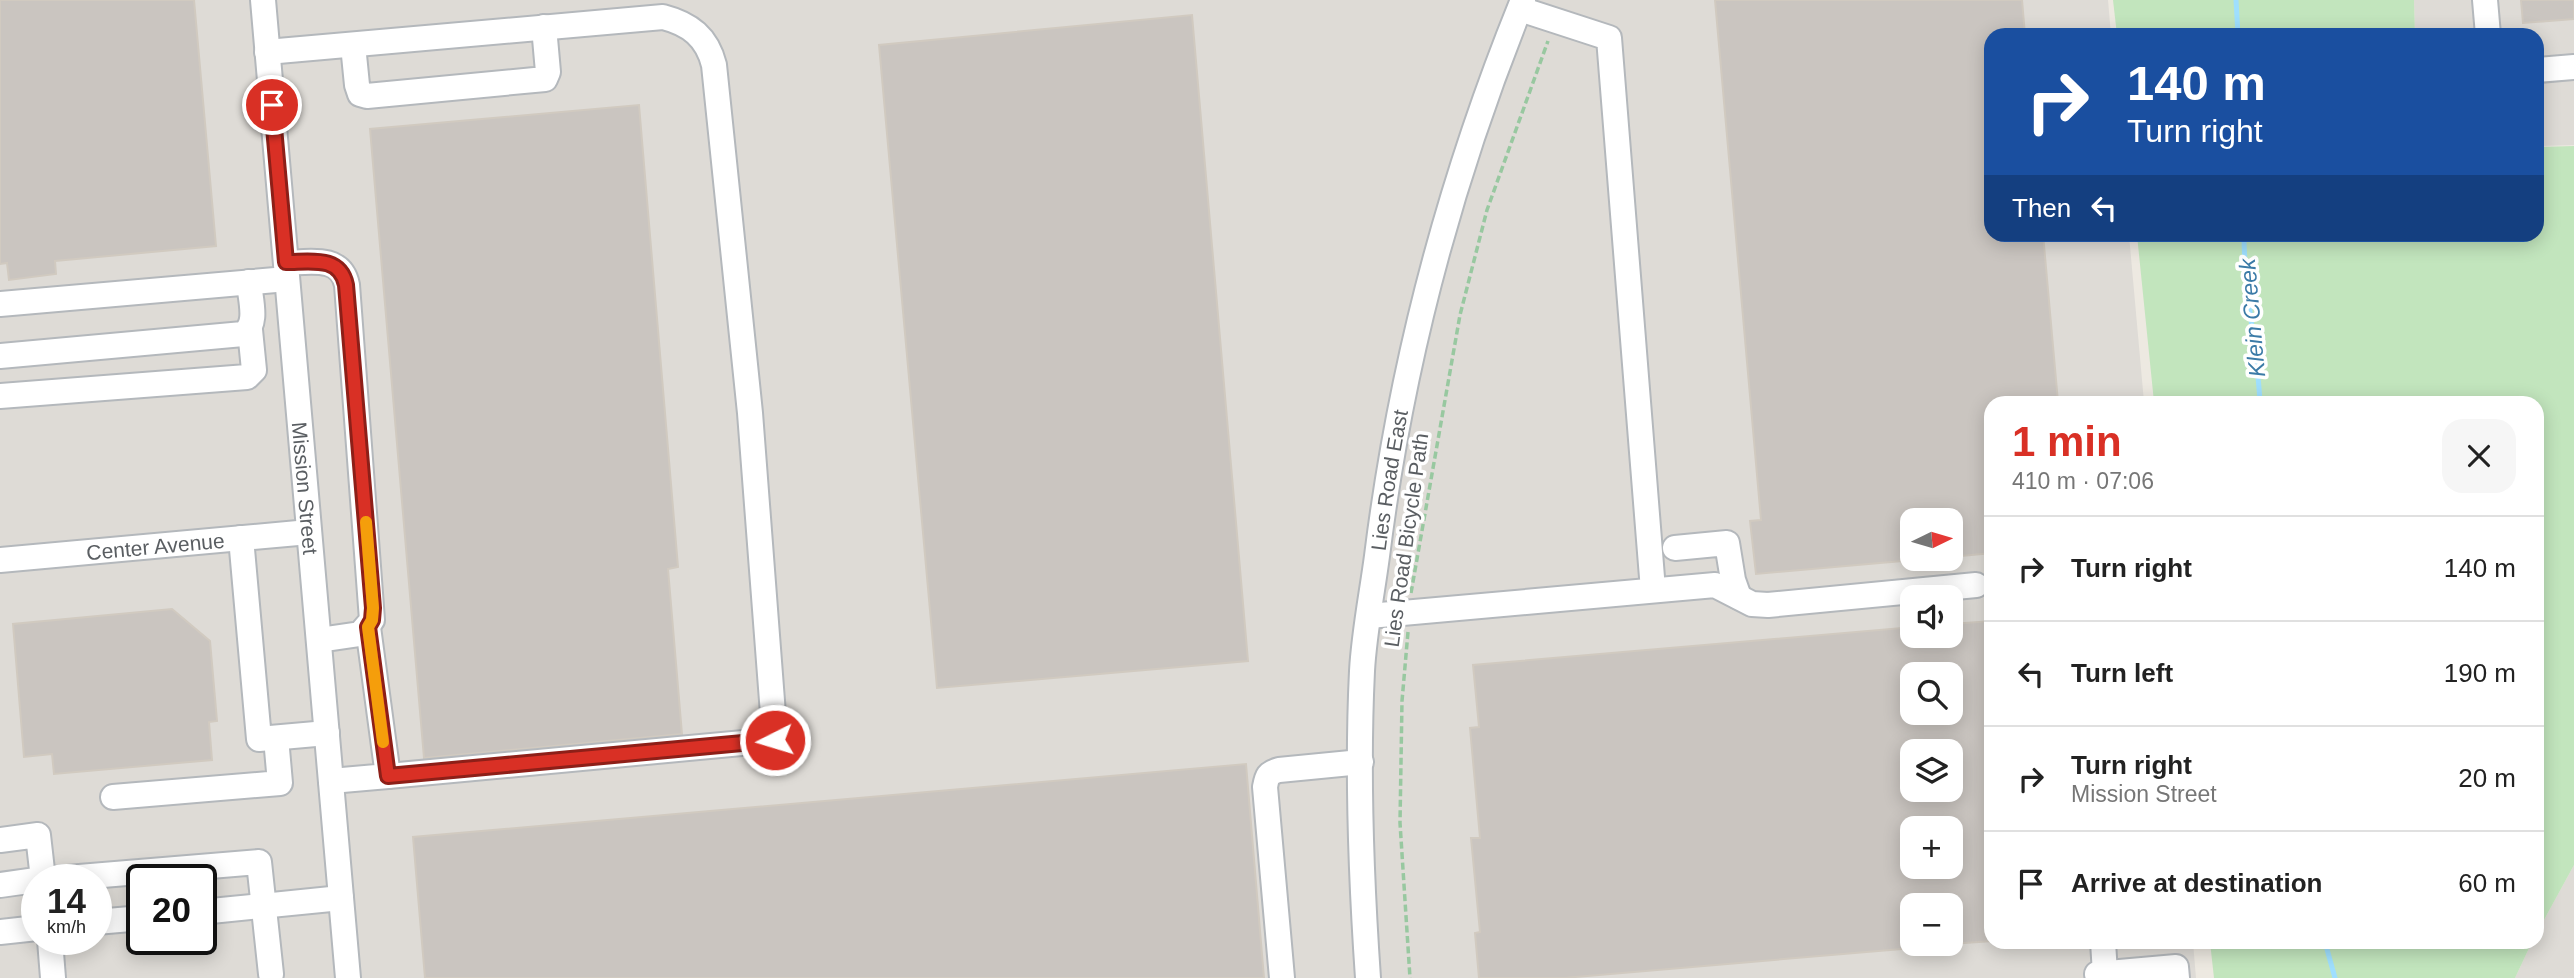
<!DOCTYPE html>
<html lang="en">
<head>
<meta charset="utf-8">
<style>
  :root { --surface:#fff; --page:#f6f6f6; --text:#222; --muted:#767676; --line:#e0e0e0; --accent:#d93025 }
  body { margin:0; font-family:Helvetica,sans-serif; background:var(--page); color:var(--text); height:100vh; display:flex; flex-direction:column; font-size:26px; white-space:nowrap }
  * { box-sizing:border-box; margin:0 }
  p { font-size:23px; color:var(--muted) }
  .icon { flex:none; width:38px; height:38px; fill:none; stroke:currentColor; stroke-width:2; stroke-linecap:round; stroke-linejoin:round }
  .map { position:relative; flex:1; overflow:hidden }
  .panel { position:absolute; left:1984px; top:396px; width:560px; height:553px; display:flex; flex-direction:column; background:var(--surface); border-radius:21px; box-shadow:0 4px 18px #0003 }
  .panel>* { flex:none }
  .guide { position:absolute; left:1984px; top:28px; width:560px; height:214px; border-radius:21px; box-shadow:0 4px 18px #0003; background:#1a4fa0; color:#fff; overflow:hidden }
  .needle { width:46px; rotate:85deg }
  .tools { position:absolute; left:1900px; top:508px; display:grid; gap:14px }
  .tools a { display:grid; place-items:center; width:63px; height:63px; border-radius:14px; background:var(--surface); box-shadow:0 4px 18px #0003; font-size:35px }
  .speed { position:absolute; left:21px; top:864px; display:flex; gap:14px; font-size:35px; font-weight:700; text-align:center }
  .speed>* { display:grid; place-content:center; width:91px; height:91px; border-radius:50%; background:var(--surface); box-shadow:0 4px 18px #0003; line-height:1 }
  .speed small { font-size:18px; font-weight:400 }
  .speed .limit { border:4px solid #111; border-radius:10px; background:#fff; color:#111 }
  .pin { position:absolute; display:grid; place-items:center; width:60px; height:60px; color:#fff; margin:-30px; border:4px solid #fff; border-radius:50%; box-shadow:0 2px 7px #0007 }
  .me { position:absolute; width:77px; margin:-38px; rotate:265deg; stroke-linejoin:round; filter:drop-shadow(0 0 5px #0008) }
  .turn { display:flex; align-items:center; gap:24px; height:147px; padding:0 28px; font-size:32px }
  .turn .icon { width:91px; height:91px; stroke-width:2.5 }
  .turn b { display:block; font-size:49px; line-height:60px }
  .then { display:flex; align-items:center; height:66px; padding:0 28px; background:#0003; gap:14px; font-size:26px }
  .round { display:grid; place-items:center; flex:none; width:74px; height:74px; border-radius:21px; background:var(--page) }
  .head { display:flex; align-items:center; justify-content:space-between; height:119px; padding:0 28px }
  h1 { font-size:42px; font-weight:700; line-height:52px; color:var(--accent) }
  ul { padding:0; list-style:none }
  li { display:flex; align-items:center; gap:21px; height:105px; padding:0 28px; border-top:2px solid var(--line) }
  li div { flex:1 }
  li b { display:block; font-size:26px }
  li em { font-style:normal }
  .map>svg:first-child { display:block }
  .industrial { fill:#dedbd6; fill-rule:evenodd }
  .green { fill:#c2e5bd }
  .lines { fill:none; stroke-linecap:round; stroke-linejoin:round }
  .stream { stroke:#9fdffe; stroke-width:5 }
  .building { fill:#cac5c0; stroke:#d1cac0; stroke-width:2; fill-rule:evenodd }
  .minor-casing { stroke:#b4b8bc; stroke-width:28 }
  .path { stroke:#98c8a0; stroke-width:3.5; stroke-dasharray:7 3.5; stroke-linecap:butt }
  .minor { stroke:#fff; stroke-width:24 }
  .route-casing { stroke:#8d1f18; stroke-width:18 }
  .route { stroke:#d93025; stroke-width:12 }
  .slow { stroke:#f59e0b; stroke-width:12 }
  .labels { text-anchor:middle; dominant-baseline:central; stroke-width:7; stroke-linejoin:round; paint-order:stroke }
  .street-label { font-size:21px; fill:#5a5e62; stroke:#fff }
  .water-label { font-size:23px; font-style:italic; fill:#3b7ba7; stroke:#fff }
</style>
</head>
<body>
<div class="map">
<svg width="2574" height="978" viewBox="0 0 2574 978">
  <rect width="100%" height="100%" fill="#ede9e1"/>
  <g class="industrial">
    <path d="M0,0H2108L2111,35H1992V234L2129,235L2144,402H1992V942H2193L2196,978H0ZM1913,520H1951V558H1913ZM1913,597H1951V635H1913ZM1913,674H1951V712H1913ZM1913,751H1951V789H1913ZM1913,828H1951V866H1913ZM37,880H96V940H37ZM142,880H201V940H142ZM1913,905H1951V943H1913Z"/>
    <path d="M2414,0H2574V145L2538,146V35H2415Z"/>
    <path d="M2574,865V978H2515L2532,942H2538V931Z"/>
  </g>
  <g class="green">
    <path d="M2113,0H2414L2415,35H2117Z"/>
    <path d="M2574,146V865L2538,931V402H2154L2137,235L2538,234V147Z"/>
    <path d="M2210,942H2532L2515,978H2214Z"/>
  </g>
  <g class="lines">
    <g class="stream">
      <path d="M2236,0L2238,35"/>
      <path d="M2244,234C2244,291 2257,346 2260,402"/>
      <path d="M2325,942L2335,978"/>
    </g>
  </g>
  <g class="building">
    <path d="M0,0H194L216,246L55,261L56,274L9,280L7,263L0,264Z"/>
    <path d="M1715,0H2022L2025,35H1992V234H2043L2058,402H1992V553L1951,557V520H1913V560L1756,574L1750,521L1761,520Z"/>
    <path d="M2521,0H2574V19L2523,23Z"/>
    <path d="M1192,15L1248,661L937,688L879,45Z"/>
    <path d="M639,105L678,567L668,569L682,734L424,758L370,129Z"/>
    <path d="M172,609L210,641L217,721L209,722L212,760L54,774L52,754L24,757L13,624Z"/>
    <path d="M1992,621V941L1951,944V905H1913V948L1564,978H1479L1475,933L1480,932L1471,838H1480L1470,728L1479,727L1473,665L1913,627V635H1951V624ZM1913,674H1951V712H1913ZM1913,751H1951V789H1913ZM1913,828H1951V866H1913Z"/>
    <path d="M1246,764L1264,978H425L413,837Z"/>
  </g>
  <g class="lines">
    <g class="minor-casing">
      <g id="minor">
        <path id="s1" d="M263,0L348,978"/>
        <path d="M2485,0L2488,35"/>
        <path d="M1520,9L1609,38L1653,590"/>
        <path d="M353,45L357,85L360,94L367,96L545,79L548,72L544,27"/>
        <path d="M267,52L663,17C690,24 707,37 714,65L750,413L775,740L388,776"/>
        <path d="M2538,70L2574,67"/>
        <path d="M286,263C310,262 341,255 347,285L372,620L360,634L319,640"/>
        <path d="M0,304L287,279"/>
        <path d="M0,356L243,334C259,324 250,299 249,282"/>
        <path d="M0,396L247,377L254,370L250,330"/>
        <path d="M241,538L259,739L327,733"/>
        <path d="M1675,548L1727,543L1733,580L1739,597"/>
        <path id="s2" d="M0,560L309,532"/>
        <path d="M1369,616L1715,585L1752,604L1768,605L1976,585"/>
        <path d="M331,781L388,776L368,627"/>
        <path d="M113,797L280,783L276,738"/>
        <path d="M0,840L38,835L43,879L0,885"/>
        <path d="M43,880L259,862L271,974"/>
        <path d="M201,912L341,898"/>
        <path d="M96,922L142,918"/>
        <path d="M0,932L37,928"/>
        <path d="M50,940L53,978"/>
        <path d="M2103,942L2105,973"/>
        <path d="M1282,978L1265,787C1267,776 1268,773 1279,770L1361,762"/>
        <path id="s3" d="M1368,978C1361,877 1357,773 1362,671C1364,633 1372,594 1377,556C1401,364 1450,179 1523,0"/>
        <path d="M2098,978L2097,974L2176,967L2177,978"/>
      </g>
    </g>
    <g class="path">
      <path d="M1411,593L1460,315L1487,210L1548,41"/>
      <path d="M1408,632L1402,701L1400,823L1410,978"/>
    </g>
    <use href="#minor" class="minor"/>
  </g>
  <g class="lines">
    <g class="route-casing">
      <path id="route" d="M272,105L286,262C310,262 340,255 346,285L373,608L372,620L368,627L388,776L775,740"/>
    </g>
    <use href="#route" class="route"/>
    <path class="slow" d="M366,522L373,608L372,620L368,627L383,742"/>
  </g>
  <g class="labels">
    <g class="street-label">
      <text stroke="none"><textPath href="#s3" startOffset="500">Lies Road East</textPath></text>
      <text stroke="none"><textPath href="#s1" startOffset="490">Mission Street</textPath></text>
      <text transform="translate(1406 540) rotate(-82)">Lies Road Bicycle Path</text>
      <text stroke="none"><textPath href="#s2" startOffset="156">Center Avenue</textPath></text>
    </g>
    <g class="water-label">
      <text transform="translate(2252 318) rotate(-95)">Klein Creek</text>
    </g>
  </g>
</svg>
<div class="tools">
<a><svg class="needle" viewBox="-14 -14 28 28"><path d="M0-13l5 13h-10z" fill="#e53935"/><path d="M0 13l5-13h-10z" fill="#767676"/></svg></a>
<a><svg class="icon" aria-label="sound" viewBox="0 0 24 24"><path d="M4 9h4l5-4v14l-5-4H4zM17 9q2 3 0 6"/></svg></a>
<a><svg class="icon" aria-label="search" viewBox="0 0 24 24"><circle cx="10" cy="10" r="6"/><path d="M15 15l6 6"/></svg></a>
<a><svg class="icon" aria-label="layers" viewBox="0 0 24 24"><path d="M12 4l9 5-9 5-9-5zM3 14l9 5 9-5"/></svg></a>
<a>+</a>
<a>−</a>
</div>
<div class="speed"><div>14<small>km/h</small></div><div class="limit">20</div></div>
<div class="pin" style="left:272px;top:105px;background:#d93025"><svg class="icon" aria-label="arrive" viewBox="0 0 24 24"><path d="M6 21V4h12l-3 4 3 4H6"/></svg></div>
<svg class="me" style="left:775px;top:740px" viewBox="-20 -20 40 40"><circle r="17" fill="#d93025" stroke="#fff" stroke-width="3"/><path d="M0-11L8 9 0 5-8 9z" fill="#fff"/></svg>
<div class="guide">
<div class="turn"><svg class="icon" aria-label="right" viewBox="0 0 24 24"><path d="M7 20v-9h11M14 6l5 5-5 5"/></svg><div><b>140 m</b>Turn right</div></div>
<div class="then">Then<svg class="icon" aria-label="left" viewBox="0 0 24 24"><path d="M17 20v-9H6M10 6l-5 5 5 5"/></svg></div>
</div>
<section class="panel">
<div class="head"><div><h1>1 min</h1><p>410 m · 07:06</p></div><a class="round"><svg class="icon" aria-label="close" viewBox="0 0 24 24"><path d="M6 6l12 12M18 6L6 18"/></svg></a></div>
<ul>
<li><svg class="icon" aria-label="right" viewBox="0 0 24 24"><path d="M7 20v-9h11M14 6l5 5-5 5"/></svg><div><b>Turn right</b></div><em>140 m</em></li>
<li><svg class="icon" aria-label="left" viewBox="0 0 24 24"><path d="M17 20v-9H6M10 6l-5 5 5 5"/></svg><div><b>Turn left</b></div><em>190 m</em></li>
<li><svg class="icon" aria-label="right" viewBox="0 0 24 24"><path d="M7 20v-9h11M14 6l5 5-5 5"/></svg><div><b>Turn right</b><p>Mission Street</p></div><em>20 m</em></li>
<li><svg class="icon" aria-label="arrive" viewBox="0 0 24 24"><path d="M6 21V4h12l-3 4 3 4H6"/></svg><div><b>Arrive at destination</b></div><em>60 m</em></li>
</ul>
</section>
</div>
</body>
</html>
